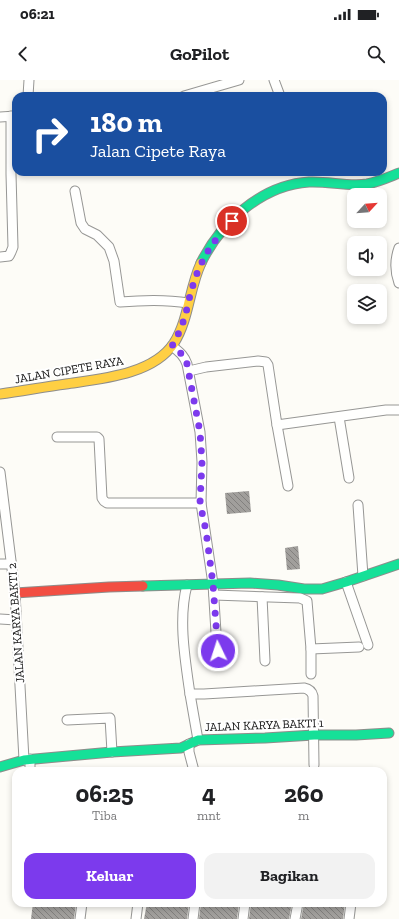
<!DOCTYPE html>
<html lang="id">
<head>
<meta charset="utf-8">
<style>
  :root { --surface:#fff; --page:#f2f2f2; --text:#202124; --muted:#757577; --accent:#7c3aed }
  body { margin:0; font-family:"Zilla Slab",serif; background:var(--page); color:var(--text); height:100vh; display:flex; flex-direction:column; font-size:15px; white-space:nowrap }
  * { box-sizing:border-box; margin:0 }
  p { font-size:13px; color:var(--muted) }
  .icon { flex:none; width:22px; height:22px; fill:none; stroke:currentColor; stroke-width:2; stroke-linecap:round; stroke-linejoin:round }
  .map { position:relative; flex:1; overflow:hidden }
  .side { position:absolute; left:12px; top:687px; width:375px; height:140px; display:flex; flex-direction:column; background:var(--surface); border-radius:12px; box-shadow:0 2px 6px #0003 }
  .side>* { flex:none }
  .guide { position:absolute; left:12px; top:12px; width:375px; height:84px; border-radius:12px; box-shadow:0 2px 6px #0003; background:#1a4fa0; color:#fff; overflow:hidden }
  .needle { width:26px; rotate:64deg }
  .buttons { position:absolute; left:347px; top:108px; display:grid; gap:8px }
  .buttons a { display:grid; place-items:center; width:40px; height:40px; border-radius:8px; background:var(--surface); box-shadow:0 2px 6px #0003; font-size:20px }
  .pin { position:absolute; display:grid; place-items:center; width:34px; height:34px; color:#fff; margin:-17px; border:2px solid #fff; border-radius:50%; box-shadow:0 1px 4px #0007 }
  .me { position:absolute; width:44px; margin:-22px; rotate:356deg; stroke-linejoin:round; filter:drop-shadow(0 0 3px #0008) }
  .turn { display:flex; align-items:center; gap:14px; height:84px; padding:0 12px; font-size:18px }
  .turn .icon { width:52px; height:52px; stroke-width:2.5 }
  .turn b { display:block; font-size:28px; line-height:34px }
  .eta { display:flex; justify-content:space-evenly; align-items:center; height:68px; text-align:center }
  .eta b { font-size:24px; font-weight:700; line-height:28px }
  .action { display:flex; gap:8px; margin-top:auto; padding:8px 12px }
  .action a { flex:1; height:46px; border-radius:12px; background:var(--accent); color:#fff; font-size:16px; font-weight:700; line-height:46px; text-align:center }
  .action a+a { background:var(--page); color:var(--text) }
  .status { display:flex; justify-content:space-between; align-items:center; height:28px; padding:0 20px; background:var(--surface); direction:ltr }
  .status svg { height:11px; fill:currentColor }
  header { display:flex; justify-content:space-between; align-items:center; height:52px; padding:0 12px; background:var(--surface); font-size:18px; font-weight:700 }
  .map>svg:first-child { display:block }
  .building { fill:url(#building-back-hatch) }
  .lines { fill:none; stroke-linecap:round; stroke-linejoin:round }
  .street-casing { stroke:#979795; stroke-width:11 }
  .fast-casing { stroke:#8e8d8b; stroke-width:11 }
  .slow-casing { stroke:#8e8d8b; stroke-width:11 }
  .jam-casing { stroke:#8e8d8b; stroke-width:11 }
  .street { stroke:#fffffe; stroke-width:9 }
  .fast { stroke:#16e098; stroke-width:9 }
  .slow { stroke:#ffcf43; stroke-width:9 }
  .jam { stroke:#f24e42; stroke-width:9 }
  .route { stroke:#7c3aed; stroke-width:7; stroke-dasharray:0 12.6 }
  .labels { text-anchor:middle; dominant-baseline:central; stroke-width:4; stroke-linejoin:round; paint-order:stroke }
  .street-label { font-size:12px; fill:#111; stroke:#fff }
</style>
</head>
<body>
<div class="status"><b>06:21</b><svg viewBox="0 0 49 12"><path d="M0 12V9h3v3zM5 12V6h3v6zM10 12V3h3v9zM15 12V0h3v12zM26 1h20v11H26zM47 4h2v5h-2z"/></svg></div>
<header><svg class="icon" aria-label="back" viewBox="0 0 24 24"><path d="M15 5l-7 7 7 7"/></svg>GoPilot<svg class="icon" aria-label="search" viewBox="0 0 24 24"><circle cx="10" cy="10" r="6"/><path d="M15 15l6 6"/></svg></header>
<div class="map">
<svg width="399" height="839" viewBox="0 0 399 839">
  <defs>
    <pattern id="building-back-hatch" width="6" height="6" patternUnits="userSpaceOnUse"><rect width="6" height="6" fill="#a19f9c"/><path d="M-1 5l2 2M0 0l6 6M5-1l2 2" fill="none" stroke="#82807e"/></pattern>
  </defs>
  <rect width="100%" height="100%" fill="#fdfcf7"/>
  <g class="building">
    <path d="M249,411L251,432L227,434L225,413Z"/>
    <path d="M298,466L300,489L287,490L285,468Z"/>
    <path d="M33,823H76L74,839H31Z"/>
    <path d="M147,823H189L187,839H144Z"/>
    <path d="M201,823H239L237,839H199Z"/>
    <path d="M251,823H292L289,839H249Z"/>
    <path d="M304,823H345L343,839H301Z"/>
  </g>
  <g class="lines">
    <g class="street-casing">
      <g id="street">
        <path d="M274,0L280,16"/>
        <path d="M28,16L29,0"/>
        <path d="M184,16L239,0"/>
        <path d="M0,37L16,36"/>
        <path d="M75,111L81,143L85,149L97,155L109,167L114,181L120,222C143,220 165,219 188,223"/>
        <path d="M399,168C395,179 395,192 399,203"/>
        <path d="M0,177L9,176L11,172L13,167L11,94V36"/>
        <path d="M172,266C179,272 184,275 187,284L200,352L202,382L201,423"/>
        <path d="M189,291L206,287L258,281L266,282L268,285L277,345L386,330H399"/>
        <path d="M339,337L349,398"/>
        <path d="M277,345L288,406"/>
        <path d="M57,357H97L99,359L102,418L104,421L107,423H201L213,504L218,585"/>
        <path d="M0,392L15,513L24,680"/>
        <path d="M358,425L363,496"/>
        <path d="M0,484H12"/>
        <path d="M346,502L368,565"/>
        <path d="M187,505C178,539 185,579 190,614H204L304,608C309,609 312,612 313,616L314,685"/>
        <path d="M214,515L300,518L307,521L311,569V594"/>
        <path d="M262,517L265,581"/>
        <path d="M0,539L16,540"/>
        <path d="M311,569L359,567"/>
        <path d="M190,614L198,660"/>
        <path d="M67,640L110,638L112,672"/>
        <path d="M189,664V672L194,691"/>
        <path d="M30,679V691"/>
        <path d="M80,839L82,823"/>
        <path d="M136,839L138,823"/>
        <path d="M193,839L195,823"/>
        <path d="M243,839L245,823"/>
        <path d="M295,839L298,823"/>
        <path d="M349,839L351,823"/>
      </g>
    </g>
    <g class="fast-casing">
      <g id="fast">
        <path d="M201,183C221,142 262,105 309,102C329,101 348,107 367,104C378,102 389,97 399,93"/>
        <path d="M143,506L250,503L278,505L304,509H322L346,502L399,484"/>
        <path d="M0,687L24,680L112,672L181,668L198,660L265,658L314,655H356L389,653"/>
      </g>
    </g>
    <g class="slow-casing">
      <path id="slow" d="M0,314C22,311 44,307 66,304C100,299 153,295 174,263C189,239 189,209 201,183"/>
    </g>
    <g class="jam-casing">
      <path id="jam" d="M15,513L109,507L143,506"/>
    </g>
    <use href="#street" class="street"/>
    <use href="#fast" class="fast"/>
    <use href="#slow" class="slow"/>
    <use href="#jam" class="jam"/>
  </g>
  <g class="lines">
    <path class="route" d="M218,571L213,504L206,451L200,423L202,382L200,352L187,284L184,276L172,266C178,256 183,244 186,232C188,226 189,218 191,212C199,182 211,163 232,141"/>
  </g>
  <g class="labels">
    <g class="street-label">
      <text transform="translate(69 290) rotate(-10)">JALAN CIPETE RAYA</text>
      <text transform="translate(16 543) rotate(-94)">JALAN KARYA BAKTI 2</text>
      <text transform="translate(264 645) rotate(-2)">JALAN KARYA BAKTI 1</text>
    </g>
  </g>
</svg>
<div class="buttons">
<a><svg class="needle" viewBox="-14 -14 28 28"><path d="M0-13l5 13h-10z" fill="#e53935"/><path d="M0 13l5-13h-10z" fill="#757577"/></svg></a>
<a><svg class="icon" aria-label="sound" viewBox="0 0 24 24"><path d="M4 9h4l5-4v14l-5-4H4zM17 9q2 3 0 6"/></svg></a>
<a><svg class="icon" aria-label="layers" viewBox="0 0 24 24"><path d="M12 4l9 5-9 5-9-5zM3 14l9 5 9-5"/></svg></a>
</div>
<div class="pin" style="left:232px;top:141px;background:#d93025"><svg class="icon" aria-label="arrive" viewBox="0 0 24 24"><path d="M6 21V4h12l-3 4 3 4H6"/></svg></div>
<svg class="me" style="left:218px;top:571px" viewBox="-20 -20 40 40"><circle r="17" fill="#7c3aed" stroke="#fff" stroke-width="3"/><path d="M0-11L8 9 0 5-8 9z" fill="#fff"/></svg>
<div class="guide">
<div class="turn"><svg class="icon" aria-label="right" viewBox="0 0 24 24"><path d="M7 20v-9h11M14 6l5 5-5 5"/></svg><div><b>180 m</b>Jalan Cipete Raya</div></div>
</div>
<section class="side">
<div class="eta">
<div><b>06:25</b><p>Tiba</p></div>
<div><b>4</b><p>mnt</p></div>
<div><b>260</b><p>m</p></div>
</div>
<div class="action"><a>Keluar</a><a>Bagikan</a></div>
</section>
</div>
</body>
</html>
